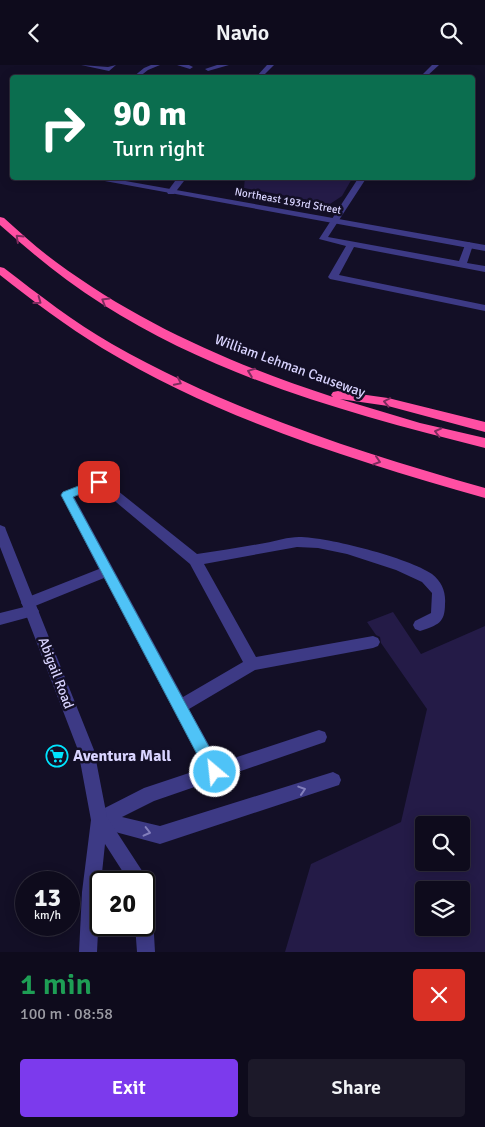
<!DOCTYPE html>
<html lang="en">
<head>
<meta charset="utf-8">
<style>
  :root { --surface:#0e0b1c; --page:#1c1929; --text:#f1f3f6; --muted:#9b9ba3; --line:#2e2b3b; --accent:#7c3aed }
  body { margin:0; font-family:Signika,sans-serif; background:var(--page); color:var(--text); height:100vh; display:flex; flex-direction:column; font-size:19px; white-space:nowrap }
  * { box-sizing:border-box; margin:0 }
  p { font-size:16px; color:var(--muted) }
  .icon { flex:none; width:28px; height:28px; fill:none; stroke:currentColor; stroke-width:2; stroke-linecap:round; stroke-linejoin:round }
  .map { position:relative; height:887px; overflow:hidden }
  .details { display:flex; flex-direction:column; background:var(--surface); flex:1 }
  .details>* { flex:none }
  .hud { position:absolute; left:10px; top:10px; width:465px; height:105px; border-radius:5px; box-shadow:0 2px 12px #0003,0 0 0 1px var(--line); background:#0b6e4f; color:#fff; overflow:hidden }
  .controls { position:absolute; left:415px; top:751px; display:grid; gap:10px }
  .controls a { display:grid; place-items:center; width:55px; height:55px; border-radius:5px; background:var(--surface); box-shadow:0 2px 12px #0003,0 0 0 1px var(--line); font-size:25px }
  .speed { position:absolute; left:15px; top:806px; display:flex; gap:10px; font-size:25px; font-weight:700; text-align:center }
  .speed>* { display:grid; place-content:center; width:65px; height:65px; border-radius:50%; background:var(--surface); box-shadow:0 2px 12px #0003,0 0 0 1px var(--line); line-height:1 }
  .speed small { font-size:12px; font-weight:400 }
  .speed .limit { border:2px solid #111; border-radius:8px; background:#fff; color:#111 }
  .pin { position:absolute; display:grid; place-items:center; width:42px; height:42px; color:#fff; margin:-21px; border-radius:10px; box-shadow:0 2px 8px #0006 }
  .me { position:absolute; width:55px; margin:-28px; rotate:332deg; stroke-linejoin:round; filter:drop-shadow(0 0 4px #0008) }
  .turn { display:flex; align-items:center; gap:18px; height:105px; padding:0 20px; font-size:22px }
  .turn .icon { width:65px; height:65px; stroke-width:2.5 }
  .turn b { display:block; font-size:35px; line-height:42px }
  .round { display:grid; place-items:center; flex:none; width:52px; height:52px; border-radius:5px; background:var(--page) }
  .summary { display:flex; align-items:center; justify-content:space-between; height:85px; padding:0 20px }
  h1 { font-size:30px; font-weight:600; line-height:38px; color:#1e9e55 }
  .cta { display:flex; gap:10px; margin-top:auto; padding:10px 20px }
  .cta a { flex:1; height:58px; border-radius:5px; background:var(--accent); color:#fff; font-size:20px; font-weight:600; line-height:58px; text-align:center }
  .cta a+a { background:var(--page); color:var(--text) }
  header { display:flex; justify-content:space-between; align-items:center; height:65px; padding:0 20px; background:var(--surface); font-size:22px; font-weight:600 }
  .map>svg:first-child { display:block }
  .building { fill:#241b47; fill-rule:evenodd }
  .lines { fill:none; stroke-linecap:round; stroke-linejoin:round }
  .lane { fill:#3d3a85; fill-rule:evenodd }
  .street { fill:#3d3a85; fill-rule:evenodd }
  .highway { fill:#ff4fa3; fill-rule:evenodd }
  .oneway { stroke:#7d2c5e }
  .oneway2 { stroke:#837fbc }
  .route { fill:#4fc3f7; stroke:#337fa1 }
  .labels { text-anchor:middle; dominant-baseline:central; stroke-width:5; stroke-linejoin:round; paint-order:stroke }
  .far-street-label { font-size:11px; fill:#d9d4ff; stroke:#130f26 }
  .street-label { font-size:14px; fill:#d9d4ff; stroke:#130f26 }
  .near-poi-label { font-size:16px; font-weight:bold; fill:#d9d4ff; stroke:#130f26; text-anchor:start }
</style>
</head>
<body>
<header><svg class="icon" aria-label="back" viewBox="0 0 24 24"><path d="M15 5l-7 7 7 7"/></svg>Navio<svg class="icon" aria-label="search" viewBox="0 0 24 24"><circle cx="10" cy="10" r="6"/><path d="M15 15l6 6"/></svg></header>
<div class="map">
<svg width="485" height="887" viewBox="0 0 485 887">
  <rect width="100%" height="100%" fill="#130f26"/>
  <g class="building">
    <path d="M245,112H353L342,131L330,139L244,123Z"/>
    <path d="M393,547L421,589L485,561V887H285L311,799L401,757L427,644L381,578L380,572L376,570L367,557ZM424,760H461V798H424ZM424,825H461V862H424Z"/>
  </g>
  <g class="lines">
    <g class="lane">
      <path d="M81,0L108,2L116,0L109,6Z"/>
      <path d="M151,0H160L148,5L139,12H133L144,3Z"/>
      <path d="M177,0H189L193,2L190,4Z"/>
      <path d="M217,0H229L208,6L205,4Z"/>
      <path d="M267,0H274L262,12H256Z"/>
      <path d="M432,0H439L426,12H420Z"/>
      <path d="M178,112H187L174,129H168L167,127Z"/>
      <path d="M359,112H367L328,172L459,196L465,180L469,177L473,180L467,198L485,201V207L354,182L339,210L485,240V246L330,214L328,212L346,181L319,174Z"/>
      <path d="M99,413L103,414L197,489C220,486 243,482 265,478C276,476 288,472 299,472C328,472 409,493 432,509C442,517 446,527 445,539C445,558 438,560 420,566L415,564L413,560L415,556L431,548L432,528L422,517L396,505L347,489L318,483L297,482L204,499L256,592L373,571L378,573L380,577L378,581L373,583L255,605L189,644L219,698L319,665L325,667L327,672L325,677L154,736L122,752L160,761L333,707L339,710L341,715L339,720L160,779L93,761L91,755L93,749L144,723L204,703L104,513L35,541L39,546L37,550L0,560V548L24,542L21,538L23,534L99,504L61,430L63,427ZM98,422L190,499L243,597L183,632L74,432Z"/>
    </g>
    <g class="street">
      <path d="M83,112H103L485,180V186Z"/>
      <path d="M0,460L5,462L6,465L94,685L107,752L150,818L147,824L144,826V818H130L105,779L100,827L97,887H79L82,827L91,755L78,685L0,482Z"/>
      <path d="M144,843L150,846L153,852L155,887H137L135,860H144Z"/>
    </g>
    <g class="highway">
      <path d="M0,152L4,153C21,168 38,184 56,197C140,259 234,300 333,332L331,330L333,327L338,326L388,333L485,357V367L388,341L340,334L420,358L485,373V383C353,350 218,313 102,239C65,216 33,189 0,160Z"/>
      <path d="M0,202L4,203C39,230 74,257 112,279C228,345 357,387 485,423V433C354,396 219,354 102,283C66,261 33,236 0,210Z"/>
    </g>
  </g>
  <defs><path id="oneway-chevron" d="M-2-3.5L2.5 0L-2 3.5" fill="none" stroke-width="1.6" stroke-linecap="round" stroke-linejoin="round" transform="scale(1.25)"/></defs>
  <g class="oneway">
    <use href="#oneway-chevron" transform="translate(19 173) rotate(-137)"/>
    <use href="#oneway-chevron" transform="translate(38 236) rotate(36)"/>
    <use href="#oneway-chevron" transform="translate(105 236) rotate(-149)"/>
    <use href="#oneway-chevron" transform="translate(251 307) rotate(-159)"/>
    <use href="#oneway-chevron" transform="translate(178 317) rotate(26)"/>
    <use href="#oneway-chevron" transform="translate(387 337) rotate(-169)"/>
    <use href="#oneway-chevron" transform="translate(438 367) rotate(-166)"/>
    <use href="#oneway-chevron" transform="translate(377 396) rotate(18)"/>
  </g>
  <g class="oneway2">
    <use href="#oneway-chevron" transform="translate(302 725) rotate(-18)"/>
    <use href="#oneway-chevron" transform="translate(147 767) rotate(14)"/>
  </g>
  <path class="route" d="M99,413L103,414L105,417L103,419L73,432L220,702L222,707L220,712L215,714L209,712L61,430L63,427Z"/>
  <defs>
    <g id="supermarket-ring" transform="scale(1.125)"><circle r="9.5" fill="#130f26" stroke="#00e5ff" stroke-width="1.5"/><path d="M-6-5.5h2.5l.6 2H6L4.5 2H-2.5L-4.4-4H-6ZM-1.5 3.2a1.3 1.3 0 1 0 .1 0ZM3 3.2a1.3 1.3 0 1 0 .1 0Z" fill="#00e5ff"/></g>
  </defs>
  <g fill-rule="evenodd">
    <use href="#supermarket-ring" x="57" y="691"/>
  </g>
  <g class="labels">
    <g class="far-street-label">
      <text transform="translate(288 136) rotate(10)">Northeast 193rd Street</text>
    </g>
    <g class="street-label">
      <text transform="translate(290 301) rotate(20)">William Lehman Causeway</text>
      <text transform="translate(56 608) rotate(69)">Abigail Road</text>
    </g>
    <g class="near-poi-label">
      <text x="73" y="691">Aventura Mall</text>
    </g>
  </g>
</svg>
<div class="controls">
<a><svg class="icon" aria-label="search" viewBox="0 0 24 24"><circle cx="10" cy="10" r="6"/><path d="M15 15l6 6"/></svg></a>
<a><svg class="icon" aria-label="layers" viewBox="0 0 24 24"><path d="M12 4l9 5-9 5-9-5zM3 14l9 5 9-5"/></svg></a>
</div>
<div class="speed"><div>13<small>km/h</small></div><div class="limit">20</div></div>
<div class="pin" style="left:99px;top:417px;background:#d93025"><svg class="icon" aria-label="arrive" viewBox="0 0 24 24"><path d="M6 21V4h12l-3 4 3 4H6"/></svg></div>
<svg class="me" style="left:215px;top:707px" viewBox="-20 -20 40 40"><circle r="17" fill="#4fc3f7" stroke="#fff" stroke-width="3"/><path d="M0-11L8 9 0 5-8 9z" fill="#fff"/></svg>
<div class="hud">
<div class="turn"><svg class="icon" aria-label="right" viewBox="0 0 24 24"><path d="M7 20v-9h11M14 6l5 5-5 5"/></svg><div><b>90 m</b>Turn right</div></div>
</div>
</div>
<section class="details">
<div class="summary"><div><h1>1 min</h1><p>100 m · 08:58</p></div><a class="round" style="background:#d93025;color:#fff"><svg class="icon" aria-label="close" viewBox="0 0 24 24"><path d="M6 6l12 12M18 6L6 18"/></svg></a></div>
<div class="cta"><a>Exit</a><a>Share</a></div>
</section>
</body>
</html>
